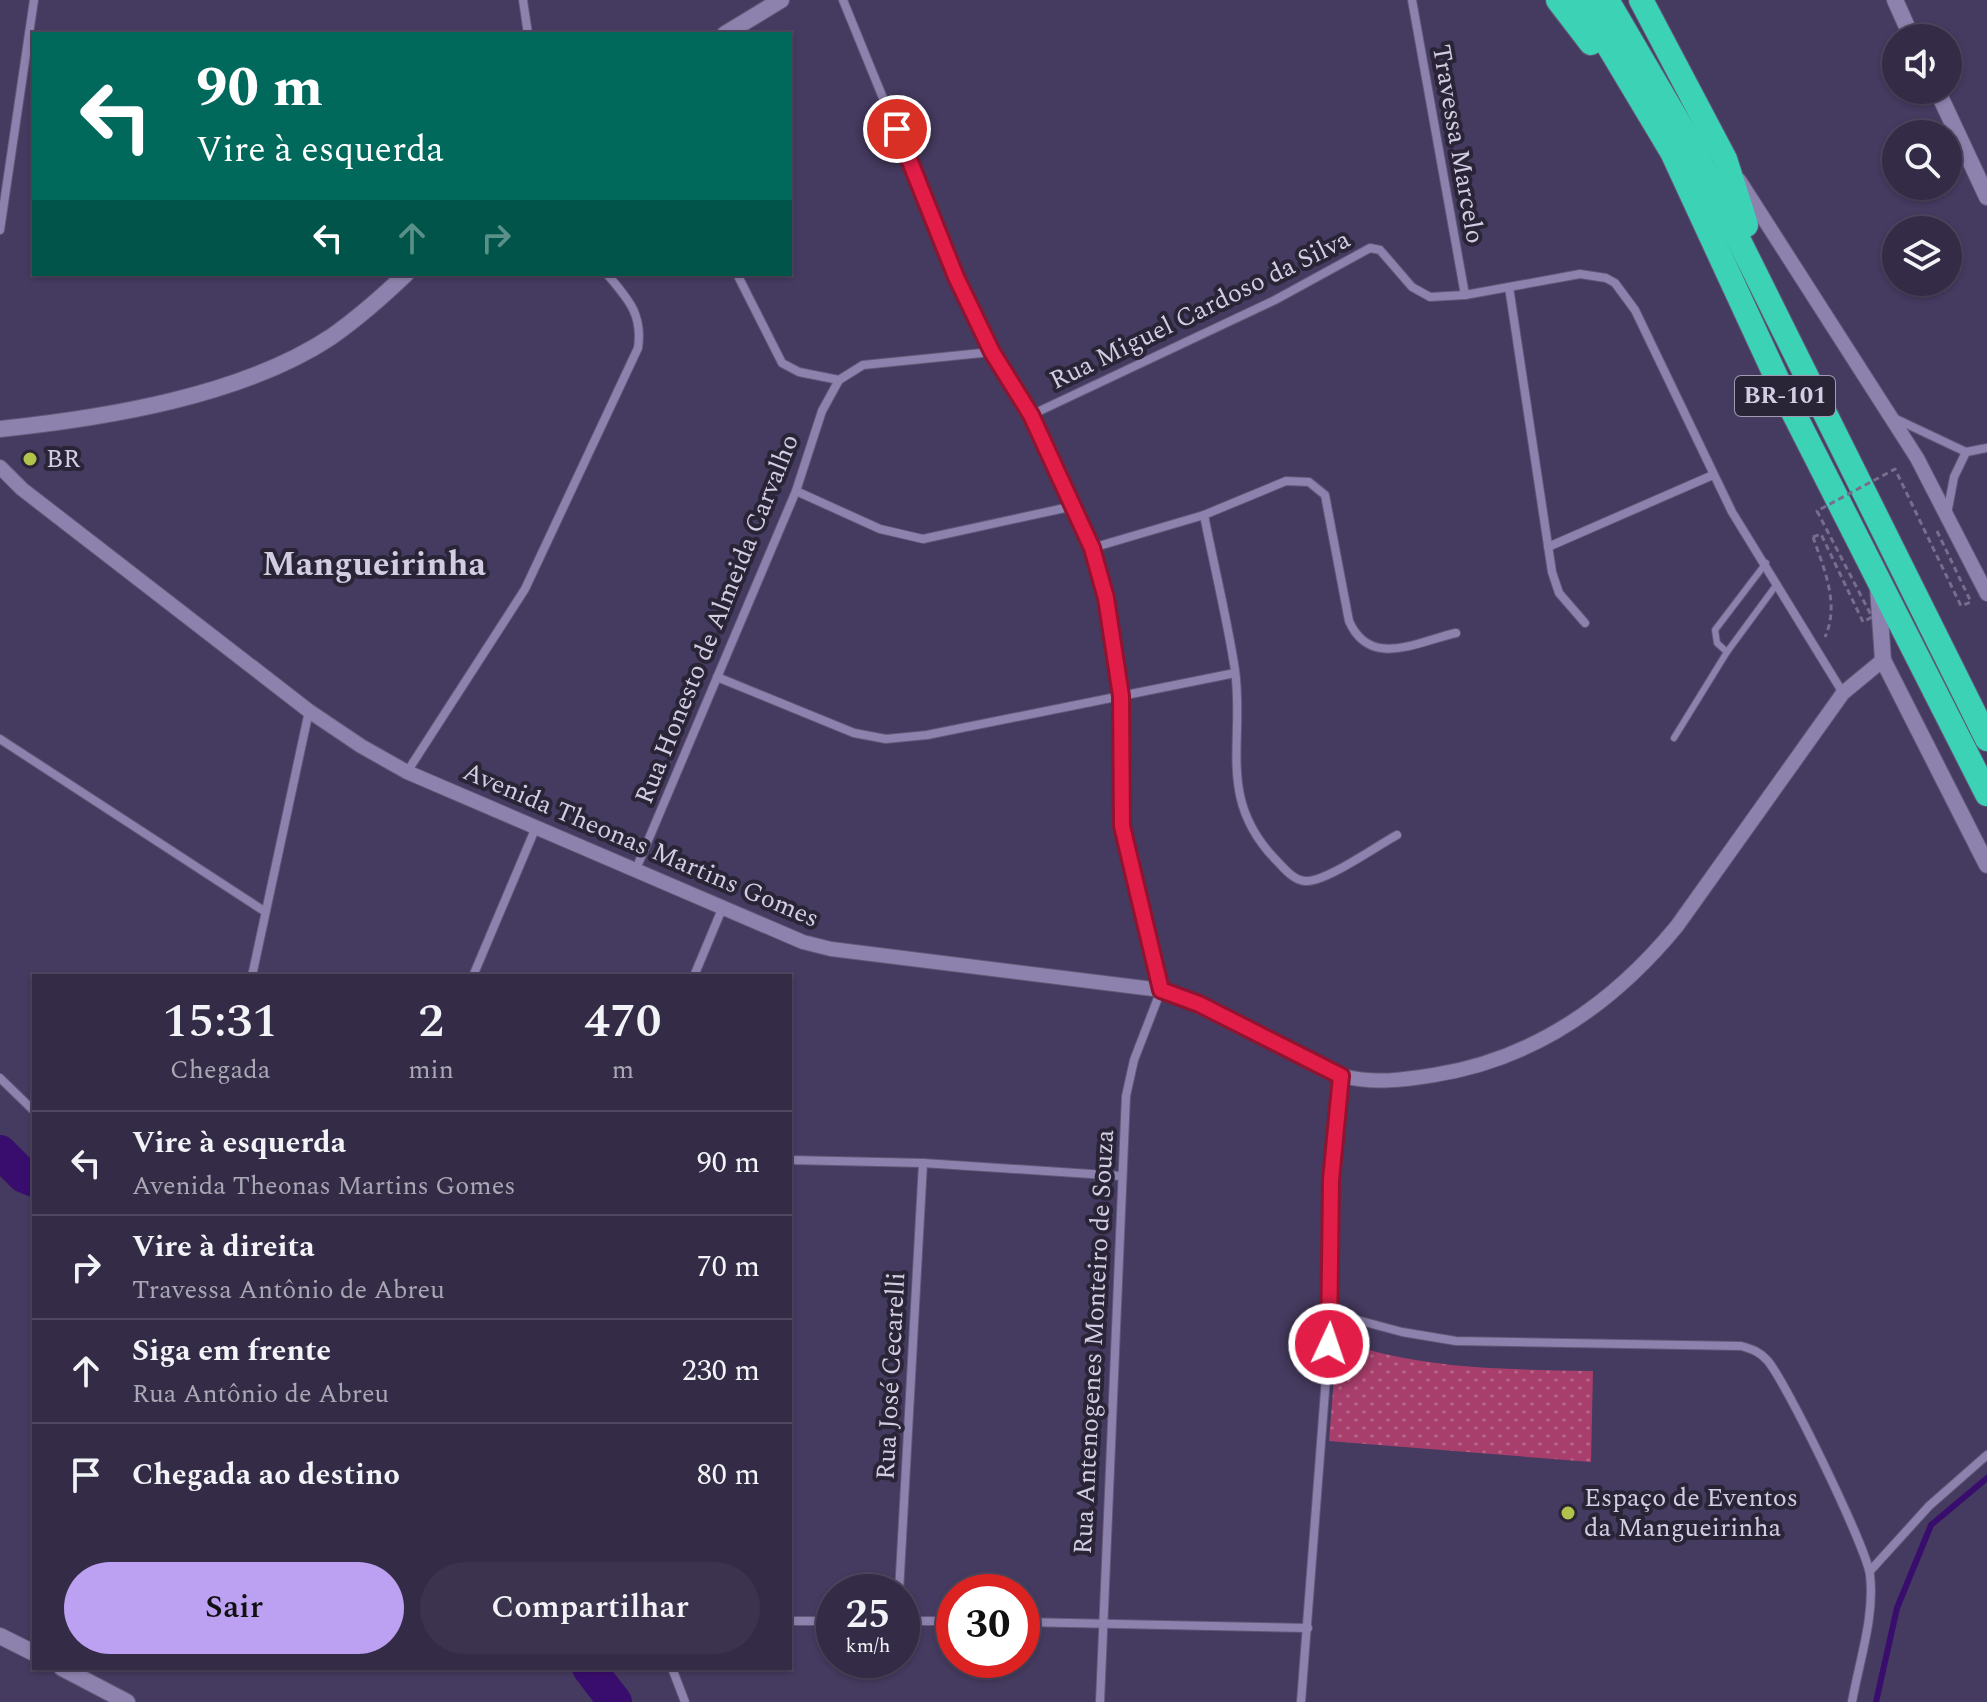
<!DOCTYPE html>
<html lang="pt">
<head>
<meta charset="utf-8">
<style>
  :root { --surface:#342c47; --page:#3c344e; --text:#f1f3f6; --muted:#a9a7b4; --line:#4e4860; --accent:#bca0f2 }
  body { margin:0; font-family:Spectral,serif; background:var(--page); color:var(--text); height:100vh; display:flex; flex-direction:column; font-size:30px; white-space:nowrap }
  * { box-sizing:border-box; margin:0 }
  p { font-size:26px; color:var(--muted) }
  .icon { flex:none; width:44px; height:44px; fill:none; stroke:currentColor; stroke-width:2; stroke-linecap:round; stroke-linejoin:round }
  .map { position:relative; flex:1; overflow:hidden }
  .sheet { position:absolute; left:32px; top:974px; width:760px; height:696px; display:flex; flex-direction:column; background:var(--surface); border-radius:0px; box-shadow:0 2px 6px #0004,0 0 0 2px var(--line) }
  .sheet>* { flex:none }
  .hud { position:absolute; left:32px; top:32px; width:760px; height:244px; border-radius:0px; box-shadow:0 2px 6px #0004,0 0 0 2px var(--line); background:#00695c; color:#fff; overflow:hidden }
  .controls { position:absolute; left:1882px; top:24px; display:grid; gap:16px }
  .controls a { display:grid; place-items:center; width:80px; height:80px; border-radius:50%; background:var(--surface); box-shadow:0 2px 6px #0004,0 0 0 2px var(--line); font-size:40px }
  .speed { position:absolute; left:816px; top:1574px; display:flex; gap:16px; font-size:40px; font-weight:700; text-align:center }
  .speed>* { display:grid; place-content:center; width:104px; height:104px; border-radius:50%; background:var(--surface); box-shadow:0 2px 6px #0004,0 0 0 2px var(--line); line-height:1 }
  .speed small { font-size:20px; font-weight:400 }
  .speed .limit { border:12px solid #d22; background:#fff; color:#111 }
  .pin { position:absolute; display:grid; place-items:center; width:68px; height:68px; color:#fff; margin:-34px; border:4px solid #fff; border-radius:50%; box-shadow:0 2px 8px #0007 }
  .me { position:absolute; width:88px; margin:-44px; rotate:3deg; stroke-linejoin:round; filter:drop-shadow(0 0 6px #0008) }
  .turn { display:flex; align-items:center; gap:28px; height:168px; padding:0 32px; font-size:36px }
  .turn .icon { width:104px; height:104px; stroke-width:2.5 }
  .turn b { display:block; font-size:56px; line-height:68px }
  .lanes { display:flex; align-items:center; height:76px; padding:0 32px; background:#0003; justify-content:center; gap:40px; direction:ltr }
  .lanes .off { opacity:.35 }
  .eta { display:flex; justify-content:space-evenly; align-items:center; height:136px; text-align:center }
  .eta b { font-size:48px; font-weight:600; line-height:56px }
  .button { display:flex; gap:16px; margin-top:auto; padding:16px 32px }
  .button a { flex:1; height:92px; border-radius:48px; background:var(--accent); color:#111; font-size:32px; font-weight:600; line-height:92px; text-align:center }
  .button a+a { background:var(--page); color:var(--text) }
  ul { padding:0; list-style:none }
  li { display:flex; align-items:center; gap:24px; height:104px; padding:0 32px; border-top:2px solid var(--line) }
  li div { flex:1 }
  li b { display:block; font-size:30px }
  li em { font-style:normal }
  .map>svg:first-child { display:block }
  .park { fill:url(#park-dots) }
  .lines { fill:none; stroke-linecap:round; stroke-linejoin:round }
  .stream { stroke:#390d6d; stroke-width:6 }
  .river { stroke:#390d6d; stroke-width:34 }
  .service-casing { stroke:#615777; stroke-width:8 }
  .minor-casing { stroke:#615777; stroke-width:10 }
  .tertiary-casing { stroke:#615777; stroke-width:16 }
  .secondary-casing { stroke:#615777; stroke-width:18 }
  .motorway-casing { stroke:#615777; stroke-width:26 }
  .path { stroke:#776d8d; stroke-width:3; stroke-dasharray:6 4; stroke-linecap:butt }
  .service { stroke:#8d82ad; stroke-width:6 }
  .minor { stroke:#8d82ad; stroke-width:8 }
  .tertiary { stroke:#8d82ad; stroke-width:14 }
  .secondary { stroke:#8d82ad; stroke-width:16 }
  .motorway { stroke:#3bd2b5; stroke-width:24 }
  .path-bridge { stroke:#776d8d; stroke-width:3; stroke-dasharray:6 4; stroke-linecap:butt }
  .route-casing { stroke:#92132f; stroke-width:20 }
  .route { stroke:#e11d48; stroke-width:14 }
  .poi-dot { fill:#b2c34c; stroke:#292536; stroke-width:3 }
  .labels { text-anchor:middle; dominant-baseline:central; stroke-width:8; stroke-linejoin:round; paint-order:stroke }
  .shield { fill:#292536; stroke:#a09bb0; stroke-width:2 }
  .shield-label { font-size:24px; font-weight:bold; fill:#d3cde4 }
  .street-label { font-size:26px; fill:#d3cde4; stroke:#292536 }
  .poi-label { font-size:26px; fill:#d3cde4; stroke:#292536; text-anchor:start }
  .district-label { font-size:34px; font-weight:bold; fill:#d3cde4; stroke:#292536 }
</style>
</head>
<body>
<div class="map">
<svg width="1987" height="1702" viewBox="0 0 1987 1702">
  <defs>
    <pattern id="park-dots" width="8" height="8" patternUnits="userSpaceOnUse" patternTransform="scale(2)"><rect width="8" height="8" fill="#a83e6c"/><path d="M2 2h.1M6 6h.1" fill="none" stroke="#b76288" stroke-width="1.8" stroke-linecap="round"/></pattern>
  </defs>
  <rect width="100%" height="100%" fill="#453a5f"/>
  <path class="park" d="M1337,1340C1420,1370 1506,1369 1593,1371L1591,1462L1329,1441Z"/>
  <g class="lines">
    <path class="stream" d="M1876,1702L1897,1608L1931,1525L1987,1478"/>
    <g class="river">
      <path d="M0,1152L24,1176L34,1180"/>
      <path d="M589,1668L615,1702"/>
    </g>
    <g class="service-casing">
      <g id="service">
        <path d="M1727,652L1717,643L1715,630L1766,563"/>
        <path d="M1674,738L1727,652L1777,584"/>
      </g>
    </g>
    <g class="minor-casing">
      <g id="minor">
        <path d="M523,0L528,34"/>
        <path d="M843,0L956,277L992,352L1031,415L1074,506L1092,548L1106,598L1121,696L1122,826L1161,990L1134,1060L1126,1096L1100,1702"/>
        <path d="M1412,0L1465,295"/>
        <path d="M0,230L34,0"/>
        <path d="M737,274L782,363L799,372L839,380"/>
        <path d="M1509,287L1552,572L1559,593L1585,623"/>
        <path d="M1031,415L1275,300L1370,248L1380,250L1412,287L1430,297L1465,295L1580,274L1606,278L1615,283L1635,310L1732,512L1843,693"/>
        <path d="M1894,418L1966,452L1987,448"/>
        <path d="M796,491L880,529L923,539L1074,506"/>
        <path d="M1947,514L1954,477L1966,452"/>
        <path d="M1204,515C1214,566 1227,618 1235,670C1245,742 1216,798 1276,860C1284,868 1293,880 1305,881C1325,883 1378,845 1397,835"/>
        <path d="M1548,547L1713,475"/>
        <path d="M1092,548L1204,515L1286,481L1309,482L1325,495L1349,621C1370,669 1416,642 1456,633"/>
        <path d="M717,677L854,733L886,739L927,735L1235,673"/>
        <path d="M0,739L264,911"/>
        <path d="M407,772L525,589L638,348C643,314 628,299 607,274"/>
        <path d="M636,869L796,491L822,411L839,380L863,365L992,352"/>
        <path d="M252,976L309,711"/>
        <path d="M473,976L536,827"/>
        <path d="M694,976L722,909"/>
        <path d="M1341,1076L1331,1180V1313L1402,1332L1456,1341L1741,1346C1752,1349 1760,1352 1767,1360C1786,1381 1867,1549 1870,1575C1875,1616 1859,1662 1852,1702"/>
        <path d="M0,1078L34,1111"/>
        <path d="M790,1160L923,1163L1121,1176"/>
        <path d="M1870,1571L1929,1506L1987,1455"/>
        <path d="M899,1592L923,1163"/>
        <path d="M790,1621H834"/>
        <path d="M902,1621H954"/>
        <path d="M1022,1622L1308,1628"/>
        <path d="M672,1668L685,1702"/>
        <path d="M1301,1702L1331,1313"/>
      </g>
    </g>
    <g class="tertiary-casing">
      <g id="tertiary">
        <path d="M1739,180L1917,458L1987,594"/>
        <path d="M0,467L22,489L309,711L361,746L407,772L803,942L831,949L1161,990C1209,1008 1252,1034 1299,1056C1313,1063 1328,1073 1343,1076C1373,1084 1404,1080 1434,1075C1535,1059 1613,1004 1677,926L1843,693L1883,660"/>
      </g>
    </g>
    <g class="secondary-casing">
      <g id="secondary">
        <path d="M1895,0L1912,38"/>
        <path d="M725,34L781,0"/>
        <path d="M1937,90L1987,197"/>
        <path d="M0,429C105,418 242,396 331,337C358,318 382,297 406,274"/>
        <path d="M1878,588L1883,660L1987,865"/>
        <path d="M0,1636L34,1653"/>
        <path d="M62,1668L127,1702"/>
      </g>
    </g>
    <g class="motorway-casing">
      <g id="motorway">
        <path d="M1558,0L1591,43"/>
        <path d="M1581,0L1672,152L1784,394L1987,794"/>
        <path d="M1607,0L1690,142L1987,739"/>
        <path d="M1641,0L1725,159L1746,225"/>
      </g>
    </g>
    <path class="path" d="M1813,537C1824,569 1840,604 1825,637"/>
    <use href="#service" class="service"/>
    <use href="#minor" class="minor"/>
    <use href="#tertiary" class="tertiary"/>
    <use href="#secondary" class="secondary"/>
    <use href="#motorway" class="motorway"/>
    <path class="path-bridge" d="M1813,537L1821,534L1863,622L1872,617L1817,511L1895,469L1961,606L1971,602L1936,529"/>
  </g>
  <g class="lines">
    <g class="route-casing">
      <path id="route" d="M897,129L956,277L992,352L1031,415L1092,548L1106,598L1121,696L1122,826L1161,990L1199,1004L1341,1076L1331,1180L1329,1344"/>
    </g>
    <use href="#route" class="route"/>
  </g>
  <g class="poi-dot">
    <circle cx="30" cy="459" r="8"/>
    <circle cx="1568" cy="1513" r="8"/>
  </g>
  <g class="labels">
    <rect class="shield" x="1735" y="376" width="100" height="40" rx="6"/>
    <g class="shield-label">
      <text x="1785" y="396">BR-101</text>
    </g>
    <g class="street-label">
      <text transform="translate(1458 144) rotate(80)">Travessa Marcelo</text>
      <text transform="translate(1200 310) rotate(-26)">Rua Miguel Cardoso da Silva</text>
      <text transform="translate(717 619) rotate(-68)">Rua Honesto de Almeida Carvalho</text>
      <text transform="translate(641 845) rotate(23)">Avenida Theonas Martins Gomes</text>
      <text transform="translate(1094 1342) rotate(-87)">Rua Antenogenes Monteiro de Souza</text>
      <text transform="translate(891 1376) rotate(-87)">Rua José Cecarelli</text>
    </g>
    <g class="poi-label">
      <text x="46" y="459">BR</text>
      <text x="1584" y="1498">Espaço de Eventos<tspan x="1584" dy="30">da Mangueirinha</tspan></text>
    </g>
    <g class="district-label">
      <text x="374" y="565">Mangueirinha</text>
    </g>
  </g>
</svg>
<div class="controls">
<a><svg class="icon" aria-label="sound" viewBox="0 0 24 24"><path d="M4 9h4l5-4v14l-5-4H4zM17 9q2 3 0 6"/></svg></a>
<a><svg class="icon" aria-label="search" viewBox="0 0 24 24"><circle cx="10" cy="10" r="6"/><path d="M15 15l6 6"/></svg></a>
<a><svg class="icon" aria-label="layers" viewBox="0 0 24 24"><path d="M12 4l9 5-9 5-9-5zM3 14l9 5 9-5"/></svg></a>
</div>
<div class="speed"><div>25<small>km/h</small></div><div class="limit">30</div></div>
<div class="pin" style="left:897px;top:129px;background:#d93025"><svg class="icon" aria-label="arrive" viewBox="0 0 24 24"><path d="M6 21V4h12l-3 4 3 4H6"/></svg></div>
<svg class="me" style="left:1329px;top:1344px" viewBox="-20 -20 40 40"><circle r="17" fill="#e11d48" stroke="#fff" stroke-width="3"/><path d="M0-11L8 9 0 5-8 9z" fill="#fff"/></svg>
<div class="hud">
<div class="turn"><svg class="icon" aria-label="left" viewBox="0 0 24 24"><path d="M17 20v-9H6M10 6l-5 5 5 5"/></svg><div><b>90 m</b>Vire à esquerda</div></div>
<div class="lanes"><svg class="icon" aria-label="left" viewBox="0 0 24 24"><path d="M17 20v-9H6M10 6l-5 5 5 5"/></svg><svg class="icon off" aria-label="ahead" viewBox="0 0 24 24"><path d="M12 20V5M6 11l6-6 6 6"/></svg><svg class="icon off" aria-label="right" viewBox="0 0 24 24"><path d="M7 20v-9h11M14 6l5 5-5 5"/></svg></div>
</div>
<section class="sheet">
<div class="eta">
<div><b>15:31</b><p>Chegada</p></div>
<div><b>2</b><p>min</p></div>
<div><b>470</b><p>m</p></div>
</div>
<ul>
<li><svg class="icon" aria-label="left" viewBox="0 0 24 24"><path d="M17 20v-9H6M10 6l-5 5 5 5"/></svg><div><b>Vire à esquerda</b><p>Avenida Theonas Martins Gomes</p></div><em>90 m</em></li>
<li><svg class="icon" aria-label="right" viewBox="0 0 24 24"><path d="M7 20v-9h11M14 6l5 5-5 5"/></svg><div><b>Vire à direita</b><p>Travessa Antônio de Abreu</p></div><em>70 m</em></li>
<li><svg class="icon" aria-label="ahead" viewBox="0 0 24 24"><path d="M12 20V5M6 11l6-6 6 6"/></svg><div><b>Siga em frente</b><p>Rua Antônio de Abreu</p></div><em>230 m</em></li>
<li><svg class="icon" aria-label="arrive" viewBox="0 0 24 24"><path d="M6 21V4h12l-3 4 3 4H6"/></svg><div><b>Chegada ao destino</b></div><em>80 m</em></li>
</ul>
<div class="button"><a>Sair</a><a>Compartilhar</a></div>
</section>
</div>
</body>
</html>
